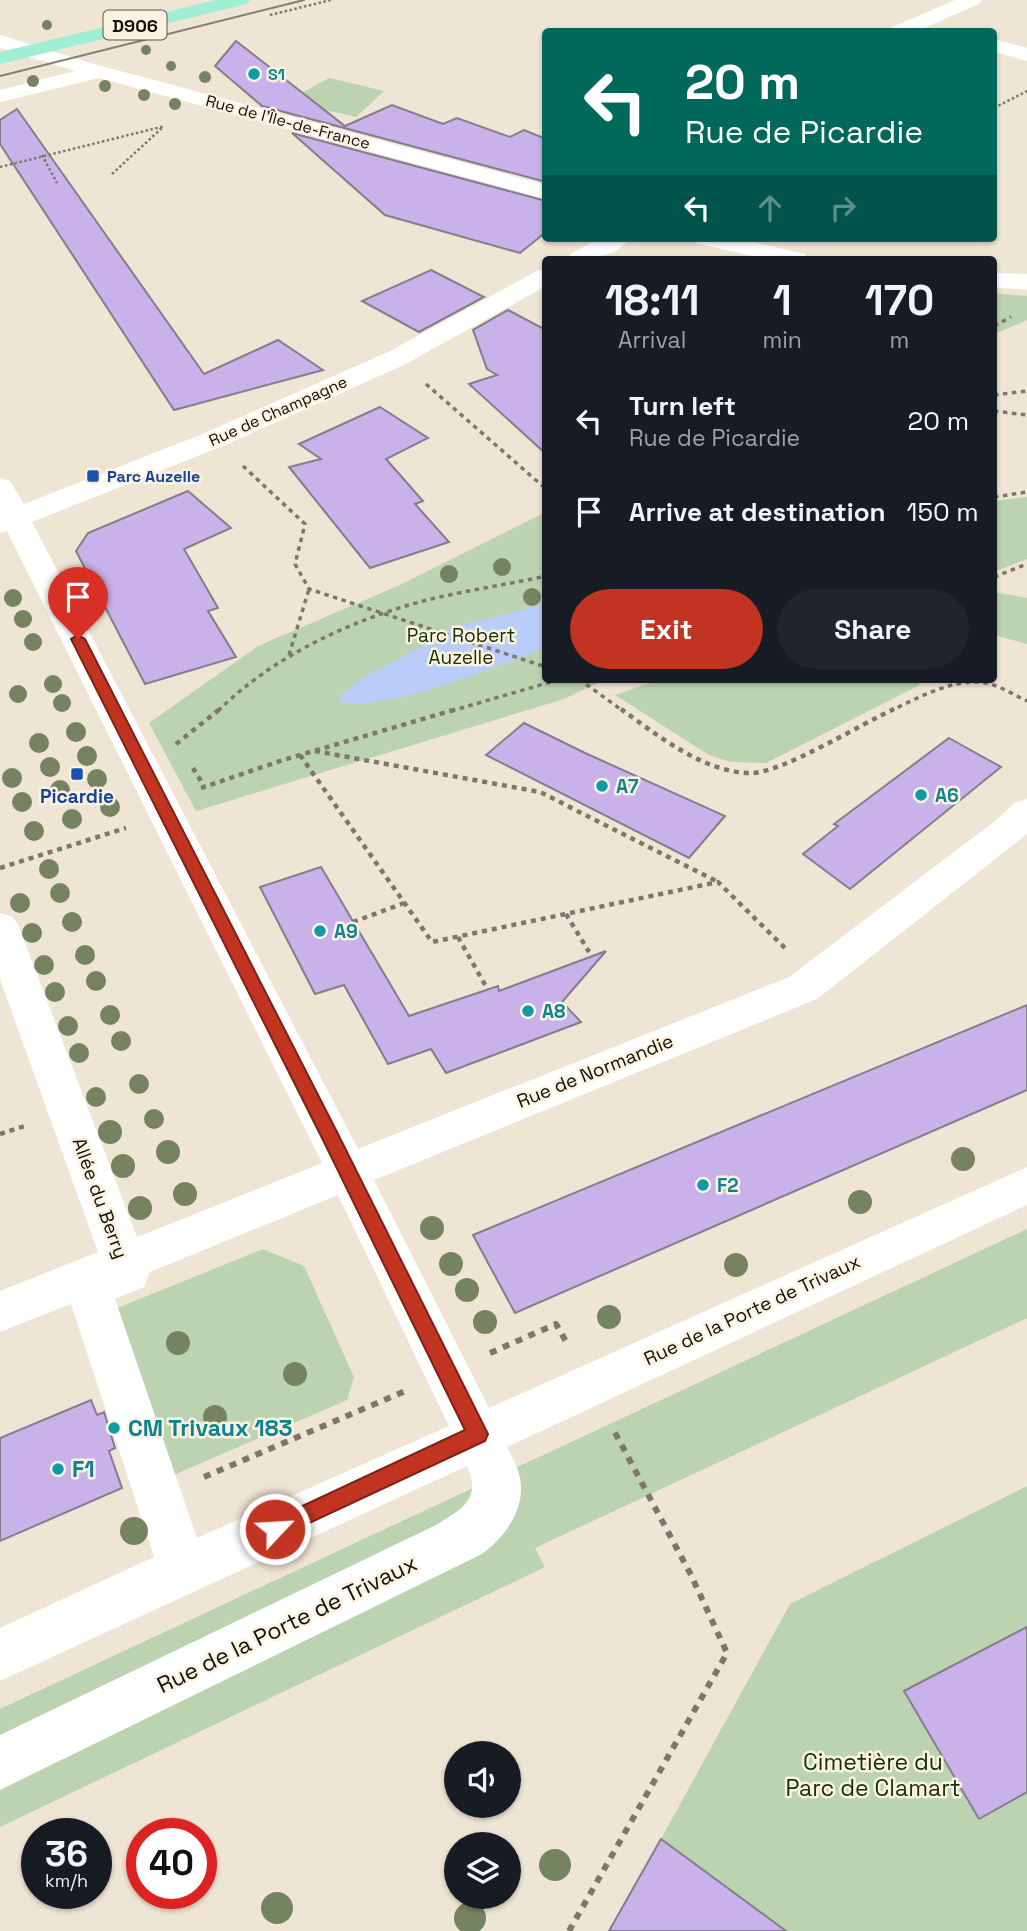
<!DOCTYPE html>
<html lang="en">
<head>
<meta charset="utf-8">
<style>
  :root { --surface:#171b24; --page:#20242c; --text:#f1f3f6; --muted:#9ea1a6; --accent:#c13422 }
  body { margin:0; font-family:"Space Grotesk",sans-serif; background:var(--page); color:var(--text); height:100vh; display:flex; flex-direction:column; font-size:26px; white-space:nowrap }
  * { box-sizing:border-box; margin:0 }
  p { font-size:23px; color:var(--muted) }
  .icon { flex:none; width:38px; height:38px; fill:none; stroke:currentColor; stroke-width:2; stroke-linecap:round; stroke-linejoin:round }
  .map { position:relative; flex:1; overflow:hidden }
  .side { position:absolute; left:542px; top:256px; width:455px; height:427px; display:flex; flex-direction:column; background:var(--surface); border-radius:7px; box-shadow:0 2px 5px #0004 }
  .side>* { flex:none }
  .banner { position:absolute; left:542px; top:28px; width:455px; height:214px; border-radius:7px; box-shadow:0 2px 5px #0004; background:#00695c; color:#fff; overflow:hidden }
  .controls { position:absolute; left:444px; top:1741px; display:grid; gap:14px }
  .controls a { display:grid; place-items:center; width:77px; height:77px; border-radius:50%; background:var(--surface); box-shadow:0 2px 5px #0004; font-size:35px }
  .speed { position:absolute; left:21px; top:1818px; display:flex; gap:14px; font-size:35px; font-weight:700; text-align:center }
  .speed>* { display:grid; place-content:center; width:91px; height:91px; border-radius:50%; background:var(--surface); box-shadow:0 2px 5px #0004; line-height:1 }
  .speed small { font-size:18px; font-weight:400 }
  .speed .limit { border:10px solid #d22; background:#fff; color:#111 }
  .pin { position:absolute; display:grid; place-items:center; width:60px; height:60px; color:#fff; margin:-72px -30px; border-radius:50% 50% 50% 0; rotate:-45deg; box-shadow:0 0 7px #0007 }
  .pin .icon { rotate:45deg }
  .me { position:absolute; width:77px; margin:-38px; rotate:65deg; stroke-linejoin:round; filter:drop-shadow(0 0 5px #0008) }
  .turn { display:flex; align-items:center; gap:24px; height:147px; padding:0 28px; font-size:32px }
  .turn .icon { width:91px; height:91px; stroke-width:2.5 }
  .turn b { display:block; font-size:49px; line-height:60px }
  .lanes { display:flex; align-items:center; height:66px; padding:0 28px; background:#0003; justify-content:center; gap:35px; direction:ltr }
  .lanes .off { opacity:.35 }
  .eta { display:flex; justify-content:space-evenly; align-items:center; height:119px; text-align:center }
  .eta b { font-size:42px; font-weight:600; line-height:49px }
  .primary-button { display:flex; gap:14px; margin-top:auto; padding:14px 28px }
  .primary-button a { flex:1; height:80px; border-radius:42px; background:var(--accent); color:#fff; font-size:28px; font-weight:600; line-height:80px; text-align:center }
  .primary-button a+a { background:var(--page); color:var(--text) }
  ul { padding:0; list-style:none }
  li { display:flex; align-items:center; gap:21px; height:91px; padding:0 28px }
  li div { flex:1 }
  li b { display:block; font-size:26px }
  li em { font-style:normal }
  .map>svg:first-child { display:block }
  .green { fill:#bbd3b0 }
  .water { fill:#b9cdf8 }
  .building { fill:#c8b2e9; stroke:#837d8c; stroke-width:2 }
  .lines { fill:none; stroke-linecap:round; stroke-linejoin:round }
  .path-far3 { stroke:#7d766c; stroke-width:2.5; stroke-dasharray:2.5 2.5; stroke-linecap:butt }
  .path-far2 { stroke:#7d766c; stroke-width:3.5; stroke-dasharray:4.5 4.5; stroke-linecap:butt }
  .path-far1 { stroke:#7d766c; stroke-width:4.5; stroke-dasharray:5 5; stroke-linecap:butt }
  .path { stroke:#7d766c; stroke-width:6; stroke-dasharray:7 7; stroke-linecap:butt }
  .minor { fill:#fff; fill-rule:evenodd }
  .major { fill:#a0efd2; fill-rule:evenodd }
  .tram { stroke:#837c71; stroke-width:2 }
  .tree { fill:#758360 }
  .route { fill:#c13422; stroke:#7d2216; stroke-width:2 }
  .culture-dot { fill:#0f9aa8; stroke:#fcf2e2; stroke-width:2.5 }
  .transit-dot { fill:#1a4fb4; stroke:#fcf2e2; stroke-width:2.5 }
  .labels { text-anchor:middle; dominant-baseline:central; stroke-width:5; stroke-linejoin:round; paint-order:stroke }
  .far-culture-label { font-size:16px; font-weight:bold; fill:#0d838f; stroke:#fcf2e2; text-anchor:start }
  .far-street-label { font-size:16px; fill:#14100b; stroke:#fcf2e2 }
  .far-transit-label { font-size:16px; font-weight:bold; fill:#164399; stroke:#fcf2e2; text-anchor:start }
  .shield { fill:#fcf2e2; stroke:#5a544c; stroke-width:2 }
  .shield-label { font-size:18px; font-weight:bold; fill:#14100b }
  .park-label { font-size:19px; fill:#113200; stroke:#fcf2e2 }
  .culture-label { font-size:19px; font-weight:bold; fill:#0d838f; stroke:#fcf2e2; text-anchor:start }
  .transit-label { font-size:19px; font-weight:bold; fill:#164399; stroke:#fcf2e2 }
  .street-label { font-size:19px; fill:#14100b; stroke:#fcf2e2 }
  .near-culture-label { font-size:23px; font-weight:bold; fill:#0d838f; stroke:#fcf2e2; text-anchor:start }
  .near-street-label { font-size:23px; fill:#14100b; stroke:#fcf2e2 }
  .near-park-label { font-size:23px; fill:#113200; stroke:#fcf2e2 }
</style>
</head>
<body>
<div class="map">
<svg width="1027" height="1931" viewBox="0 0 1027 1931">
  <rect width="100%" height="100%" fill="#efe5d5"/>
  <g class="green">
    <path d="M329,78L384,91L356,117L287,101Z"/>
    <path d="M994,293L1027,296V320L994,334Z"/>
    <path d="M1027,497V559L994,572V501Z"/>
    <path d="M546,512V679H606L564,699L196,811L149,723L258,646L400,585Z"/>
    <path d="M994,592L1027,598V644L994,635Z"/>
    <path d="M661,679H916L920,685L766,763L730,762L709,755L615,695Z"/>
    <path d="M1027,1229V1318L535,1548L545,1567L0,1827V1709Z"/>
    <path d="M263,1249L304,1266L354,1377L347,1400L169,1477L110,1311Z"/>
    <path d="M1027,1486V1931H754L763,1914L661,1839L790,1604Z"/>
  </g>
  <path class="water" d="M546,604V647C508,663 376,716 341,701L340,696L364,677L426,644L450,628Z"/>
  <g class="building">
    <path d="M236,41L345,126L392,105L443,124L457,118L510,137L524,130L546,139V182L262,106L215,66Z"/>
    <path d="M17,109L204,374L278,340L323,370L174,410L0,144V120Z"/>
    <path d="M292,133L546,201V232L520,253L385,215Z"/>
    <path d="M431,270L484,297L419,332L362,301Z"/>
    <path d="M508,310L546,330V454L469,384L497,375L487,369L473,330Z"/>
    <path d="M380,407L428,438L386,459L423,501L415,504L449,542L370,568L289,467L321,459L299,444Z"/>
    <path d="M188,491L231,528L184,549L218,608L208,611L236,657L145,684L76,551L88,533Z"/>
    <path d="M524,723L585,753L725,816L689,858L486,755Z"/>
    <path d="M949,738L1001,767L850,889L803,854L838,826L834,824Z"/>
    <path d="M321,867L409,1016L498,986L499,991L606,951L562,1002L581,1022L446,1073L431,1049L388,1064L344,985L315,994L260,887Z"/>
    <path d="M1027,1005V1090L515,1313L473,1235Z"/>
    <path d="M91,1400L97,1415L104,1412L115,1448L109,1451L122,1488L0,1541V1438Z"/>
    <path d="M1027,1627V1792L979,1819L904,1691Z"/>
    <path d="M661,1839L786,1931H609Z"/>
  </g>
  <g class="lines">
    <g class="path-far3">
      <path d="M270,15L331,0"/>
      <path d="M994,108L1027,91"/>
      <path d="M42,155L57,183"/>
      <path d="M0,167L165,126"/>
      <path d="M112,174L163,127"/>
    </g>
    <g class="path-far2">
      <path d="M994,326L1011,317"/>
      <path d="M426,384L546,489"/>
      <path d="M994,395L1027,391"/>
      <path d="M994,411L1027,415"/>
      <path d="M243,466L305,524L295,564L309,589L546,667"/>
      <path d="M994,497L1027,492"/>
      <path d="M994,577L1027,564"/>
      <path d="M289,655L309,589"/>
      <path d="M579,679L623,711"/>
      <path d="M218,711C269,660 341,625 409,605C453,592 501,586 546,576"/>
      <path d="M451,711L561,679"/>
      <path d="M890,711C918,698 955,677 986,683C1001,686 1014,695 1027,701"/>
    </g>
    <g class="path-far1">
      <path d="M621,709C657,735 704,773 751,773C782,773 861,724 894,709"/>
      <path d="M176,744L220,709"/>
      <path d="M315,751L540,792L718,882"/>
      <path d="M300,755L432,942L718,882L785,948"/>
      <path d="M193,768L204,786"/>
      <path d="M201,788L283,760L457,709"/>
      <path d="M0,868L126,828"/>
      <path d="M566,914L589,952"/>
      <path d="M353,922L404,903"/>
      <path d="M458,937L488,990"/>
      <path d="M0,1134L25,1126"/>
    </g>
    <g class="path">
      <path d="M490,1353L556,1324L568,1345"/>
      <path d="M204,1477L405,1391"/>
      <path d="M569,1931L727,1653L691,1575L612,1427"/>
    </g>
    <g class="minor">
      <path d="M955,0H982L979,4L915,32H887L890,28Z"/>
      <path d="M0,35L94,64L546,185V199L99,78L0,102V90L75,71L0,48Z"/>
      <path d="M994,39L1027,48V61L994,52Z"/>
      <path d="M600,238H630C616,258 589,259 567,259L570,254Z"/>
      <path d="M693,238H737L805,254L808,259H764L696,243Z"/>
      <path d="M546,269V286L406,364L225,445L32,522L358,1149L789,977L995,821L1014,803L1027,799V833L1021,839L817,999L374,1180L489,1408L1027,1167V1205L507,1447C512,1457 518,1467 520,1478C526,1509 505,1537 482,1554L0,1790V1735L436,1525C462,1509 482,1499 467,1466L0,1681V1628L154,1557L71,1304L0,1332V1291L98,1252L0,979V913L13,917L19,927L137,1237L322,1163L7,531L0,533V478L10,481L24,504L205,433L388,352L537,271ZM338,1195L449,1426L197,1538L115,1299L144,1287L150,1272Z"/>
      <path d="M994,273L1027,274V290L994,287Z"/>
    </g>
    <path class="major" d="M216,0H250L247,4L0,64V52Z"/>
    <path class="tram" d="M0,76L304,0"/>
  </g>
  <g class="tree">
    <circle cx="47" cy="25" r="5"/>
    <circle cx="146" cy="50" r="5"/>
    <circle cx="171" cy="66" r="5"/>
    <circle cx="205" cy="77" r="6"/>
    <circle cx="33" cy="81" r="6"/>
    <circle cx="105" cy="86" r="6"/>
    <circle cx="144" cy="95" r="6"/>
    <circle cx="175" cy="104" r="6"/>
    <circle cx="502" cy="567" r="9"/>
    <circle cx="449" cy="574" r="9"/>
    <circle cx="532" cy="597" r="9"/>
    <circle cx="13" cy="598" r="9"/>
    <circle cx="23" cy="619" r="9"/>
    <circle cx="33" cy="642" r="9"/>
    <circle cx="53" cy="684" r="9"/>
    <circle cx="18" cy="694" r="9"/>
    <circle cx="62" cy="703" r="9"/>
    <circle cx="76" cy="732" r="10"/>
    <circle cx="39" cy="743" r="10"/>
    <circle cx="87" cy="756" r="10"/>
    <circle cx="50" cy="767" r="10"/>
    <circle cx="12" cy="778" r="10"/>
    <circle cx="97" cy="779" r="10"/>
    <circle cx="60" cy="790" r="10"/>
    <circle cx="22" cy="802" r="10"/>
    <circle cx="110" cy="807" r="10"/>
    <circle cx="72" cy="819" r="10"/>
    <circle cx="34" cy="831" r="10"/>
    <circle cx="49" cy="869" r="10"/>
    <circle cx="60" cy="893" r="10"/>
    <circle cx="20" cy="903" r="10"/>
    <circle cx="72" cy="922" r="10"/>
    <circle cx="32" cy="933" r="10"/>
    <circle cx="85" cy="955" r="10"/>
    <circle cx="44" cy="965" r="10"/>
    <circle cx="96" cy="981" r="10"/>
    <circle cx="55" cy="992" r="10"/>
    <circle cx="110" cy="1015" r="10"/>
    <circle cx="68" cy="1026" r="10"/>
    <circle cx="121" cy="1041" r="10"/>
    <circle cx="79" cy="1053" r="10"/>
    <circle cx="139" cy="1084" r="10"/>
    <circle cx="96" cy="1097" r="10"/>
    <circle cx="154" cy="1119" r="10"/>
    <circle cx="110" cy="1132" r="12"/>
    <circle cx="168" cy="1152" r="12"/>
    <circle cx="963" cy="1159" r="12"/>
    <circle cx="123" cy="1166" r="12"/>
    <circle cx="185" cy="1194" r="12"/>
    <circle cx="860" cy="1202" r="12"/>
    <circle cx="140" cy="1208" r="12"/>
    <circle cx="432" cy="1228" r="12"/>
    <circle cx="451" cy="1264" r="12"/>
    <circle cx="736" cy="1265" r="12"/>
    <circle cx="467" cy="1290" r="12"/>
    <circle cx="609" cy="1317" r="12"/>
    <circle cx="485" cy="1322" r="12"/>
    <circle cx="178" cy="1343" r="12"/>
    <circle cx="295" cy="1374" r="12"/>
    <circle cx="215" cy="1417" r="12"/>
    <circle cx="134" cy="1531" r="14"/>
    <circle cx="555" cy="1865" r="16"/>
    <circle cx="277" cy="1908" r="16"/>
    <circle cx="470" cy="1918" r="16"/>
  </g>
  <path class="route" d="M78,635L85,639L337,1132L488,1434L485,1441L275,1539L268,1536L265,1529L268,1522L465,1430L323,1140L71,639Z"/>
  <g class="culture-dot">
    <circle cx="254" cy="74" r="7"/>
    <circle cx="602" cy="786" r="7"/>
    <circle cx="921" cy="795" r="7"/>
    <circle cx="320" cy="931" r="7"/>
    <circle cx="528" cy="1011" r="7"/>
    <circle cx="703" cy="1185" r="7"/>
    <circle cx="114" cy="1428" r="7"/>
    <circle cx="58" cy="1469" r="7"/>
  </g>
  <g class="transit-dot">
    <rect x="86" y="469" width="14" height="14" rx="3.5"/>
    <rect x="70" y="767" width="14" height="14" rx="3.5"/>
  </g>
  <g class="labels">
    <g class="far-culture-label">
      <text x="268" y="74">S1</text>
    </g>
    <g class="far-street-label">
      <text transform="translate(288 122) rotate(15)">Rue de l'Île-de-France</text>
      <text transform="translate(278 411) rotate(-24)">Rue de Champagne</text>
    </g>
    <g class="far-transit-label">
      <text x="107" y="476">Parc Auzelle</text>
    </g>
    <rect class="shield" x="103.5" y="10.5" width="63" height="29" rx="5"/>
    <g class="shield-label">
      <text x="135" y="25">D906</text>
    </g>
    <g class="park-label">
      <text x="461" y="635">Parc Robert<tspan x="461" dy="22">Auzelle</tspan></text>
    </g>
    <g class="culture-label">
      <text x="616" y="786">A7</text>
      <text x="935" y="795">A6</text>
      <text x="334" y="931">A9</text>
      <text x="542" y="1011">A8</text>
      <text x="717" y="1185">F2</text>
    </g>
    <g class="transit-label">
      <text x="77" y="796">Picardie</text>
    </g>
    <g class="street-label">
      <text transform="translate(595 1071) rotate(-22)">Rue de Normandie</text>
      <text transform="translate(100 1198) rotate(70)">Allée du Berry</text>
      <text transform="translate(752 1310) rotate(-25)">Rue de la Porte de Trivaux</text>
    </g>
    <g class="near-culture-label">
      <text x="128" y="1428">CM Trivaux 183</text>
      <text x="72" y="1469">F1</text>
    </g>
    <g class="near-street-label">
      <text transform="translate(287 1624) rotate(-26)">Rue de la Porte de Trivaux</text>
    </g>
    <g class="near-park-label">
      <text x="873" y="1762">Cimetière du<tspan x="873" dy="26">Parc de Clamart</tspan></text>
    </g>
  </g>
</svg>
<div class="controls">
<a><svg class="icon" aria-label="sound" viewBox="0 0 24 24"><path d="M4 9h4l5-4v14l-5-4H4zM17 9q2 3 0 6"/></svg></a>
<a><svg class="icon" aria-label="layers" viewBox="0 0 24 24"><path d="M12 4l9 5-9 5-9-5zM3 14l9 5 9-5"/></svg></a>
</div>
<div class="speed"><div>36<small>km/h</small></div><div class="limit">40</div></div>
<div class="pin" style="left:78px;top:639px;background:#d93025"><svg class="icon" aria-label="arrive" viewBox="0 0 24 24"><path d="M6 21V4h12l-3 4 3 4H6"/></svg></div>
<svg class="me" style="left:275px;top:1529px" viewBox="-20 -20 40 40"><circle r="17" fill="#c13422" stroke="#fff" stroke-width="3"/><path d="M0-11L8 9 0 5-8 9z" fill="#fff"/></svg>
<div class="banner">
<div class="turn"><svg class="icon" aria-label="left" viewBox="0 0 24 24"><path d="M17 20v-9H6M10 6l-5 5 5 5"/></svg><div><b>20 m</b>Rue de Picardie</div></div>
<div class="lanes"><svg class="icon" aria-label="left" viewBox="0 0 24 24"><path d="M17 20v-9H6M10 6l-5 5 5 5"/></svg><svg class="icon off" aria-label="ahead" viewBox="0 0 24 24"><path d="M12 20V5M6 11l6-6 6 6"/></svg><svg class="icon off" aria-label="right" viewBox="0 0 24 24"><path d="M7 20v-9h11M14 6l5 5-5 5"/></svg></div>
</div>
<section class="side">
<div class="eta">
<div><b>18:11</b><p>Arrival</p></div>
<div><b>1</b><p>min</p></div>
<div><b>170</b><p>m</p></div>
</div>
<ul>
<li><svg class="icon" aria-label="left" viewBox="0 0 24 24"><path d="M17 20v-9H6M10 6l-5 5 5 5"/></svg><div><b>Turn left</b><p>Rue de Picardie</p></div><em>20 m</em></li>
<li><svg class="icon" aria-label="arrive" viewBox="0 0 24 24"><path d="M6 21V4h12l-3 4 3 4H6"/></svg><div><b>Arrive at destination</b></div><em>150 m</em></li>
</ul>
<div class="primary-button"><a>Exit</a><a>Share</a></div>
</section>
</div>
</body>
</html>
